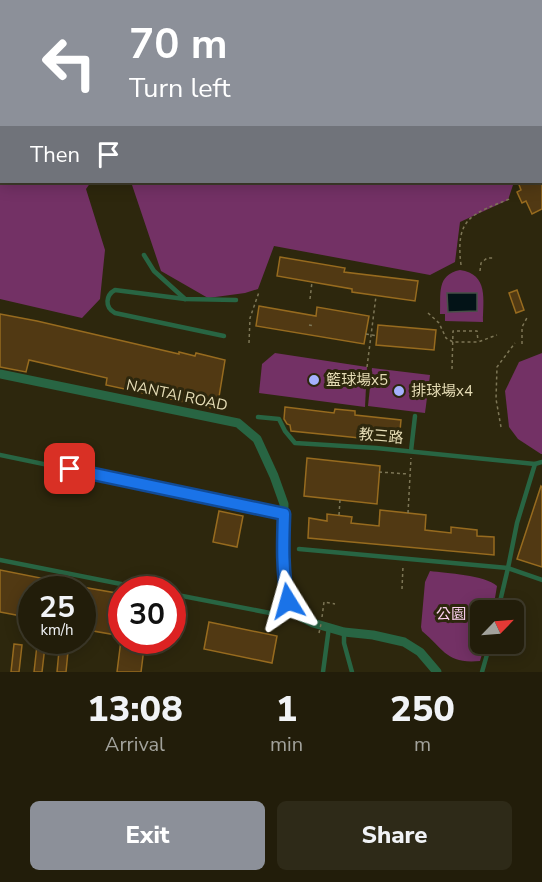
<!DOCTYPE html>
<html lang="en">
<head>
<meta charset="utf-8">
<style>
  :root { --surface:#221d0a; --page:#2e2a18; --text:#f1f3f6; --muted:#a2a29c; --line:#3f3b2b; --accent:#8c9099 }
  body { margin:0; font-family:"Nunito Sans","Noto Sans TC",sans-serif; background:var(--page); color:var(--text); height:100vh; display:flex; flex-direction:column; font-size:22px; white-space:nowrap }
  * { box-sizing:border-box; margin:0 }
  p { font-size:20px; color:var(--muted) }
  .icon { flex:none; width:33px; height:33px; fill:none; stroke:currentColor; stroke-width:2; stroke-linecap:round; stroke-linejoin:round }
  .map { position:relative; height:672px; overflow:hidden }
  .drawer { display:flex; flex-direction:column; background:var(--surface); flex:1 }
  .drawer>* { flex:none }
  .hud { position:absolute; left:0px; top:0px; width:543px; height:183px; box-shadow:0 3px 15px #0003,0 0 0 2px var(--line); background:#8c9099; color:#fff; overflow:hidden }
  .needle { width:39px; rotate:65deg }
  .fabs { position:absolute; left:470px; top:600px; display:grid; gap:12px }
  .fabs a { display:grid; place-items:center; width:54px; height:54px; border-radius:9px; background:var(--surface); box-shadow:0 3px 15px #0003,0 0 0 2px var(--line); font-size:30px }
  .speed { position:absolute; left:18px; top:576px; display:flex; gap:12px; font-size:30px; font-weight:700; text-align:center }
  .speed>* { display:grid; place-content:center; width:78px; height:78px; border-radius:50%; background:var(--surface); box-shadow:0 3px 15px #0003,0 0 0 2px var(--line); line-height:1 }
  .speed small { font-size:15px; font-weight:400 }
  .speed .limit { border:9px solid #d22; background:#fff; color:#111 }
  .pin { position:absolute; display:grid; place-items:center; width:51px; height:51px; color:#fff; margin:-26px; border-radius:12px; box-shadow:0 3px 9px #0006 }
  .me { position:absolute; width:66px; margin:-33px; rotate:352deg; stroke-linejoin:round; filter:drop-shadow(0 0 4px #0008) }
  .turn { display:flex; align-items:center; gap:21px; height:126px; padding:0 30px; font-size:27px }
  .turn .icon { width:78px; height:78px; stroke-width:2.5 }
  .turn b { display:block; font-size:42px; line-height:51px }
  .then { display:flex; align-items:center; height:57px; padding:0 30px; background:#0003; gap:12px; font-size:22px }
  .eta { display:flex; justify-content:space-evenly; align-items:center; height:102px; text-align:center }
  .eta b { font-size:36px; font-weight:800; line-height:42px }
  .primary-button { display:flex; gap:12px; margin-top:auto; padding:12px 30px }
  .primary-button a { flex:1; height:69px; border-radius:9px; background:var(--accent); color:#fff; font-size:24px; font-weight:800; line-height:69px; text-align:center }
  .primary-button a+a { background:var(--page); color:var(--text) }
  .map>svg:first-child { display:block }
  .green { fill:#733165 }
  .water { fill:#031317; stroke:#475047; stroke-width:1.5 }
  .building { fill:#513913; stroke:#976b1f; stroke-width:1.5 }
  .lines { fill:none; stroke-linecap:round; stroke-linejoin:round }
  .path { stroke:#7d7656; stroke-width:1.5; stroke-dasharray:3 3; stroke-linecap:butt }
  .service { stroke:#286543; stroke-width:4.5 }
  .minor { stroke:#286543; stroke-width:9 }
  .path-bridge { stroke:#7d7656; stroke-width:1.5; stroke-dasharray:3 3; stroke-linecap:butt }
  .route-casing { stroke:#114b97; stroke-width:15 }
  .route { stroke:#1a73e8; stroke-width:10 }
  .poi-dot { fill:#a5b1fc; stroke:#2d270d; stroke-width:2 }
  .labels { text-anchor:middle; dominant-baseline:central; stroke-width:6; stroke-linejoin:round; paint-order:stroke }
  .poi-label { font-size:15px; fill:#e6ddb6; stroke:#2d270d; text-anchor:start }
  .street-label { font-size:15px; fill:#e6ddb6; stroke:#2d270d }
  .park-label { font-size:15px; fill:#fed2f2; stroke:#2d270d }
</style>
</head>
<body>
<div class="map">
<svg width="542" height="672" viewBox="0 0 542 672">
  <rect width="100%" height="100%" fill="#2d270d"/>
  <g class="green">
    <path d="M0,0H542V159V2H2V182H91L86,189L105,250L100,299L82,318L0,299Z"/>
    <path d="M131,182H514L508,200L460,222L455,262L430,275L274,246L258,289L245,293L208,298L161,271Z"/>
    <path d="M460,270C489,274 483,300 483,322L445,321V314H440C441,294 436,275 460,270Z"/>
    <path d="M275,353L367,367L365,407L259,393L262,364Z"/>
    <path d="M542,353V454H541L518,439L509,427L505,391L519,362Z"/>
    <path d="M372,368L430,375L425,413L368,406Z"/>
    <path d="M430,571C446,573 485,575 497,586L493,610H480V644H485L480,661C446,664 445,650 422,631L421,627L425,582Z"/>
  </g>
  <path class="water" d="M447,293H477V311L448,312Z"/>
  <g class="building">
    <path d="M518,182H542V209L532,214L526,201L522,203L517,192L521,190Z"/>
    <path d="M280,257L345,268L344,272L418,281L415,301L352,292V289L277,276Z"/>
    <path d="M517,290L524,310L516,313L509,293Z"/>
    <path d="M259,306L316,316L317,307L369,316L364,344L256,326Z"/>
    <path d="M0,314L37,321L179,354V352L195,356L196,353L225,360L217,409L106,385L107,378L29,360L26,372L0,367Z"/>
    <path d="M378,325L436,330L434,350L376,345Z"/>
    <path d="M285,407L334,413L335,409L355,411V415L401,420L399,442L291,431L290,425L287,424L284,419Z"/>
    <path d="M307,458L380,466L377,504L304,496Z"/>
    <path d="M541,486L542,487V567L517,559Z"/>
    <path d="M380,510L426,515L425,530L451,533V527L477,530V536L494,537V555L308,538L309,518L327,521V514L352,517L351,523L379,526Z"/>
    <path d="M219,511L243,516L237,547L213,542Z"/>
    <path d="M0,570L81,586V590H32V618L0,612Z"/>
    <path d="M82,587L122,594V636L82,629Z"/>
    <path d="M209,622L277,636L272,663L204,649Z"/>
    <path d="M60,640L69,641L66,672H57Z"/>
    <path d="M121,640H145L141,672H117Z"/>
    <path d="M14,644L22,645L19,672H11Z"/>
    <path d="M37,645L45,646L42,672H34Z"/>
  </g>
  <g class="lines">
    <g class="path">
      <path d="M461,265C455,217 472,214 512,198"/>
      <path d="M480,271L481,263L487,258H495"/>
      <path d="M310,299L312,282"/>
      <path d="M428,313L439,323L446,338L453,342H478L497,335"/>
      <path d="M309,325L314,326"/>
      <path d="M249,343L250,318L259,292"/>
      <path d="M522,344V327L528,316"/>
      <path d="M367,367L376,296"/>
      <path d="M452,369L453,331H477L478,341"/>
      <path d="M501,427L496,399L497,367L515,343"/>
      <path d="M379,472L408,474"/>
      <path d="M408,513L411,458"/>
      <path d="M339,515L340,500"/>
      <path d="M402,589L403,566"/>
      <path d="M322,617L324,602L335,604"/>
      <path d="M513,626L515,627"/>
    </g>
    <g class="service">
      <path d="M144,255L154,271L185,299"/>
      <path d="M224,336L115,313C104,307 106,295 115,290L185,299L236,300"/>
      <path d="M258,417L279,419L285,431L295,443L376,448L535,464"/>
      <path d="M411,451L415,416"/>
      <path d="M0,455L284,514"/>
      <path d="M299,549L508,568L542,580"/>
      <path d="M0,560L151,590"/>
      <path d="M172,594L270,613L298,616"/>
      <path d="M498,610L508,568L517,523L535,464L542,462"/>
      <path d="M344,632V643L352,672"/>
      <path d="M323,672L329,627"/>
      <path d="M482,672L490,644"/>
    </g>
    <g class="minor">
      <path d="M65,0V2"/>
      <path d="M0,173H2"/>
      <path d="M0,374L238,423L257,439L274,476L284,504L283,558L285,585L288,601L301,617L313,623L344,632L373,635L404,642L420,652L437,672"/>
    </g>
    <g class="path-bridge">
      <path d="M366,334L377,336"/>
      <path d="M319,633L321,624"/>
    </g>
  </g>
  <g class="lines">
    <g class="route-casing">
      <path id="route" d="M70,469L284,514C283,543 282,572 288,601"/>
    </g>
    <use href="#route" class="route"/>
  </g>
  <g class="poi-dot">
    <circle cx="314" cy="380" r="6"/>
    <circle cx="399" cy="391" r="6"/>
  </g>
  <g class="labels">
    <g class="poi-label">
      <text x="326" y="380">籃球場x5</text>
      <text x="411" y="391">排球場x4</text>
    </g>
    <g class="street-label">
      <text transform="translate(177 395) rotate(12)">NANTAI ROAD</text>
      <text transform="translate(381 436) rotate(5)">教三路</text>
    </g>
    <g class="park-label">
      <text x="451" y="614">公園</text>
    </g>
  </g>
</svg>
<div class="fabs">
<a><svg class="needle" viewBox="-14 -14 28 28"><path d="M0-13l5 13h-10z" fill="#e53935"/><path d="M0 13l5-13h-10z" fill="#a2a29c"/></svg></a>
</div>
<div class="speed"><div>25<small>km/h</small></div><div class="limit">30</div></div>
<div class="pin" style="left:70px;top:469px;background:#d93025"><svg class="icon" aria-label="arrive" viewBox="0 0 24 24"><path d="M6 21V4h12l-3 4 3 4H6"/></svg></div>
<svg class="me" style="left:288px;top:601px" viewBox="-20 -20 40 40"><path d="M0-17L14 15 0 8-14 15z" fill="#1a73e8" stroke="#fff" stroke-width="4"/></svg>
<div class="hud">
<div class="turn"><svg class="icon" aria-label="left" viewBox="0 0 24 24"><path d="M17 20v-9H6M10 6l-5 5 5 5"/></svg><div><b>70 m</b>Turn left</div></div>
<div class="then">Then<svg class="icon" aria-label="arrive" viewBox="0 0 24 24"><path d="M6 21V4h12l-3 4 3 4H6"/></svg></div>
</div>
</div>
<section class="drawer">
<div class="eta">
<div><b>13:08</b><p>Arrival</p></div>
<div><b>1</b><p>min</p></div>
<div><b>250</b><p>m</p></div>
</div>
<div class="primary-button"><a>Exit</a><a>Share</a></div>
</section>
</body>
</html>
